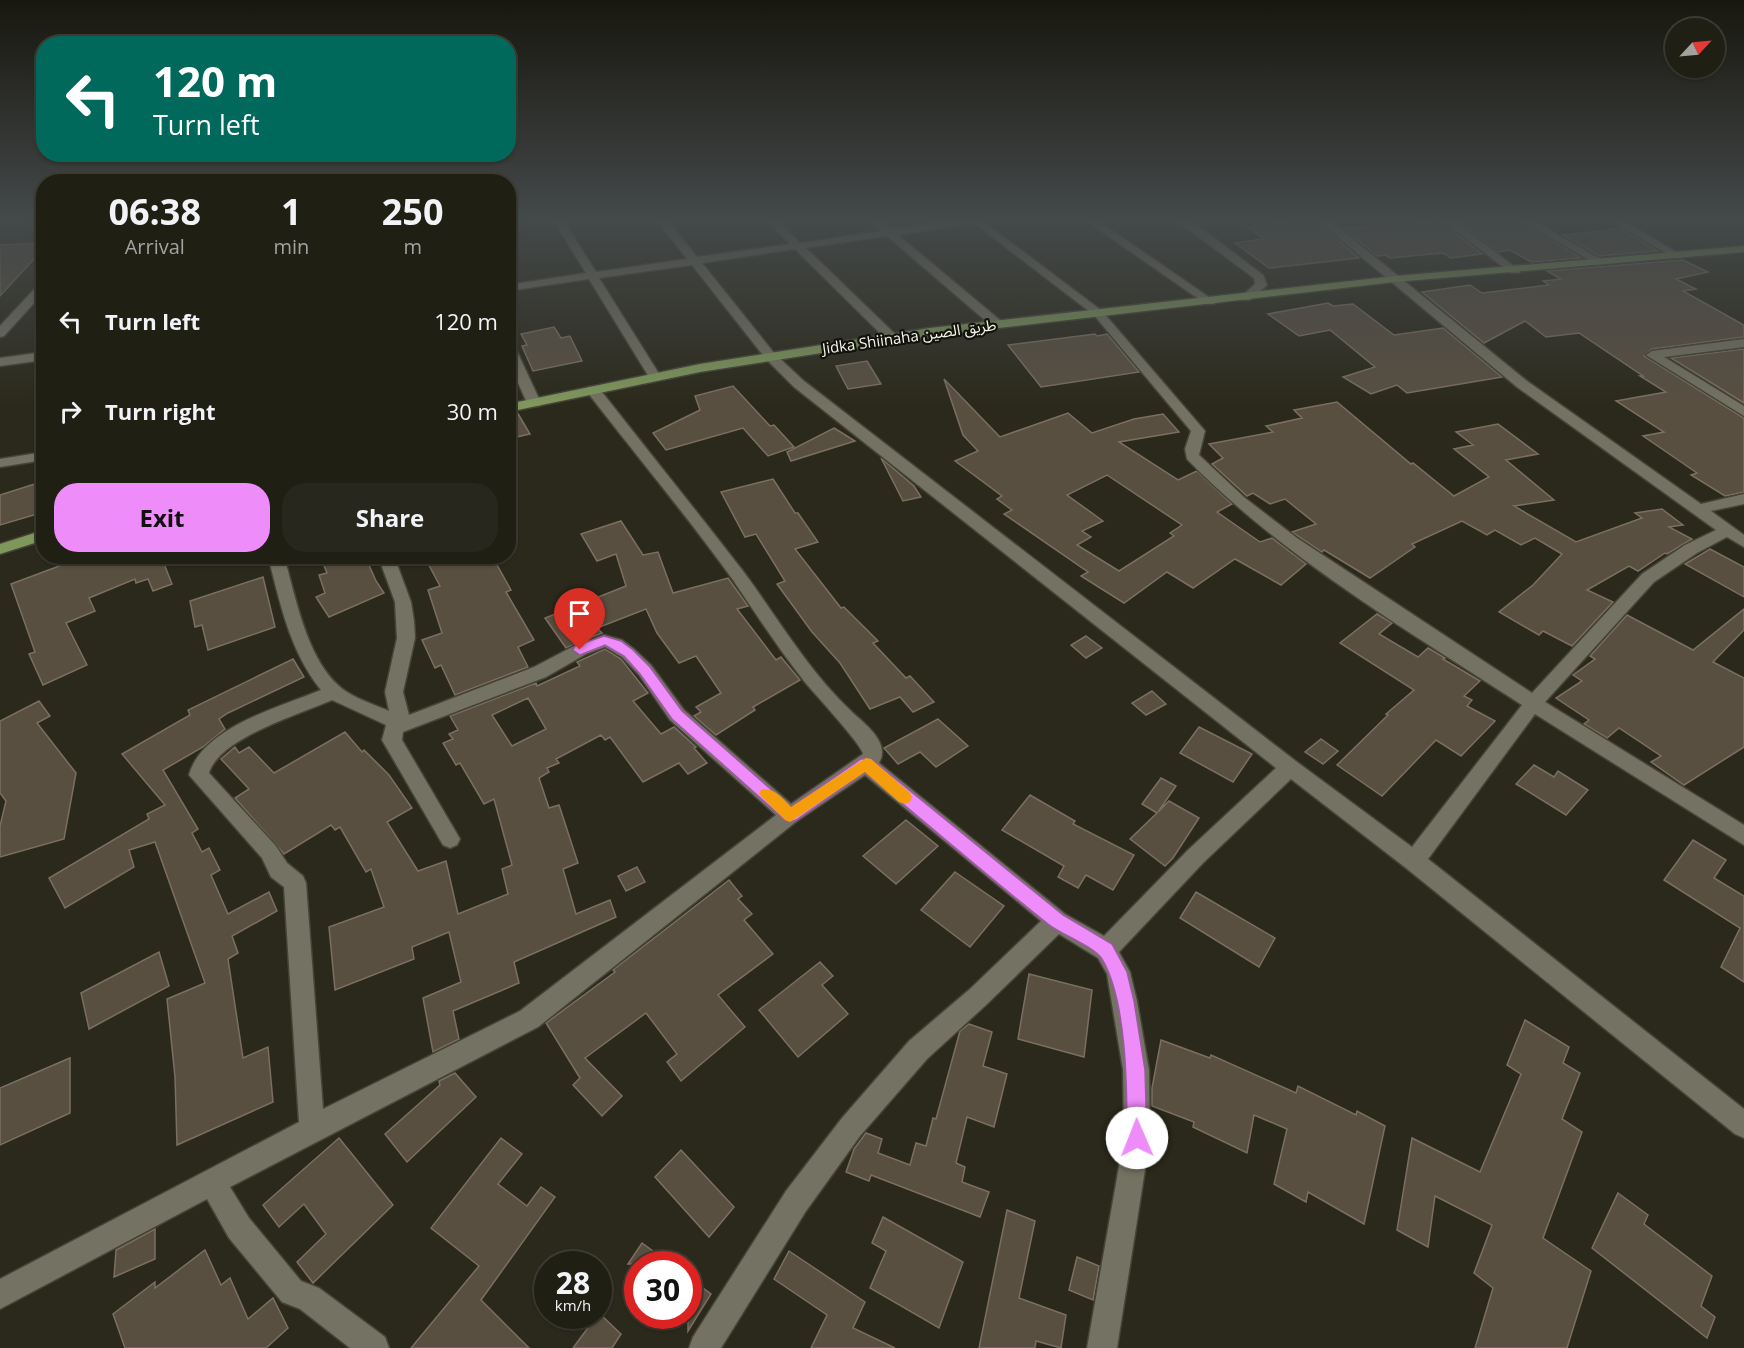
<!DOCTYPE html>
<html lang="en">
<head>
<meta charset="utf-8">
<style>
  :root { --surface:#201f14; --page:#28271d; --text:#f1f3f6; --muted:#a2a2a0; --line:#3d3d34; --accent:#ee8cf9 }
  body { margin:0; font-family:"Open Sans","Noto Sans Arabic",sans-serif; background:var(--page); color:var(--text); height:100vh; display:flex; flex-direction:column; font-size:22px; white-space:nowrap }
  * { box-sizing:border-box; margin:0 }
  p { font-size:20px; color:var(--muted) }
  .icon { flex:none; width:33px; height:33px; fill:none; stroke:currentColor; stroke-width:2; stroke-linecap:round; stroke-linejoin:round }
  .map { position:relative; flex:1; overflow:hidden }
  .drawer { position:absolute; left:36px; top:174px; width:480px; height:390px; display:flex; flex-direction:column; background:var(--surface); border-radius:24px; box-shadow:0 2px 4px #0004,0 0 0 2px var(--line) }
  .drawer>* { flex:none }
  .hud { position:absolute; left:36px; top:36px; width:480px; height:126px; border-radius:24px; box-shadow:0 2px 4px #0004,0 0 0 2px var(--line); background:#00695c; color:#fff; overflow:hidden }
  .needle { width:39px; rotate:64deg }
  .controls { position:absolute; left:1665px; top:18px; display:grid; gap:12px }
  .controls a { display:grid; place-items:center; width:60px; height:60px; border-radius:50%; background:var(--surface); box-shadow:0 2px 4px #0004,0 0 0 2px var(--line); font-size:30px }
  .speed { position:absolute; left:534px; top:1251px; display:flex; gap:12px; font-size:30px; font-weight:700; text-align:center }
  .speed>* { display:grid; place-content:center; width:78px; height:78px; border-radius:50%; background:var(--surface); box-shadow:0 2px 4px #0004,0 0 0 2px var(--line); line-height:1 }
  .speed small { font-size:15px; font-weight:400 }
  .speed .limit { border:9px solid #d22; background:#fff; color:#111 }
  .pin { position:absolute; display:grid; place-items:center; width:51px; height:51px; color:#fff; margin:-62px -26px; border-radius:50% 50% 50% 0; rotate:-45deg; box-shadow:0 0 6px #0007 }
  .pin .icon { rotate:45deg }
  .me { position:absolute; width:66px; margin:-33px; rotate:359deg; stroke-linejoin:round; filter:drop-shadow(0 0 4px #0008) }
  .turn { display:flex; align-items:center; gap:21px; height:126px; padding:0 18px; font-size:27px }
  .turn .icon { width:78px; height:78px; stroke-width:2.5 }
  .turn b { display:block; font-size:42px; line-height:51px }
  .eta { display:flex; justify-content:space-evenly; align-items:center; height:102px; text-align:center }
  .eta b { font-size:36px; font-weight:700; line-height:42px }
  .primary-button { display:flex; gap:12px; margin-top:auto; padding:12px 18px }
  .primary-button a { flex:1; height:69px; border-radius:24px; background:var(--accent); color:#111; font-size:24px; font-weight:700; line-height:69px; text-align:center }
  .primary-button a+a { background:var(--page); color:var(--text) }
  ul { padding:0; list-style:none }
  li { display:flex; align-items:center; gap:18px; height:90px; padding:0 18px }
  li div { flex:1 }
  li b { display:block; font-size:22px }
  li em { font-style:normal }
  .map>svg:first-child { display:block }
  .building { fill:#594f41; stroke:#7a6f61; stroke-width:1.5; fill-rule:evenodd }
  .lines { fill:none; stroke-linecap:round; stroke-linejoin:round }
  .street-casing { stroke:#464438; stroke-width:3 }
  .secondary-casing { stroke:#464438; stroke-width:3 }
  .primary-casing { stroke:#464438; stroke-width:3 }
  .street { fill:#747262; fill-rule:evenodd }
  .secondary { fill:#747262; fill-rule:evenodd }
  .primary { fill:#80975c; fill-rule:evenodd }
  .route { fill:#ee8cf9; stroke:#9b5ba2; stroke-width:1.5 }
  .slow { fill:#f59e0b }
  .labels { text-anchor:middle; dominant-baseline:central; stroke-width:4.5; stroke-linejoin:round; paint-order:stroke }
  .far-street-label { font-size:15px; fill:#f6f5ec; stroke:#13120b }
</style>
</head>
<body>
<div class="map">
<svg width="1744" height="1348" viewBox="0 0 1744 1348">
  <rect width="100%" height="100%" fill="#2b291b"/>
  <g class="building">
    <path d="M1487,218H1515L1581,258L1531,262L1510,250L1498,252L1458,221Z"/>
    <path d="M1305,219L1325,229L1359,258L1269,268L1235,243L1264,239L1247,227Z"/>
    <path d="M1441,222L1482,254L1451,258L1443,253L1390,258L1385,255L1377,256L1343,228Z"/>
    <path d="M1620,229L1658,251L1599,256L1563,235Z"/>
    <path d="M44,243V248L0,296V245Z"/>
    <path d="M1683,260L1708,272L1676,279L1696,289L1683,291L1744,325V337L1652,349L1644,356L1744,418V492L1725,496L1691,475L1697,473L1643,436L1664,432L1616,401L1666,392L1640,376H1643L1579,333L1546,337L1525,321L1484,343L1422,292L1470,285L1482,293L1549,285L1543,281L1561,279L1547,271Z"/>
    <path d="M1328,303L1333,306L1353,304L1394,335L1443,328L1502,377L1407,393L1397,385L1371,394L1343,377L1375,367L1330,330L1299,336L1268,314Z"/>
    <path d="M554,327L561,338L570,336L582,361L533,371L522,346L527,345L521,334Z"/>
    <path d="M1095,334L1097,336L1107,334L1139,372L1041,387L1008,345Z"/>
    <path d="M1744,349V403L1671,358Z"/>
    <path d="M867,361L881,384L848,389L836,366Z"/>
    <path d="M944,379L1000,437L1068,413L1092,433L1134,419L1163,414L1179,432L1119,442L1178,480L1197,471L1232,504L1217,512L1260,542L1272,538L1306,564L1281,585L1235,559L1193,588L1167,572L1124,603L1081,576L1088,572L1004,514L1012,510L997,499L1002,496L955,461L978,451L963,435ZM1107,475L1182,525L1170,533L1174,536L1119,571L1077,545L1091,537L1082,531L1103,521L1067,495Z"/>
    <path d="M733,386L770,426L774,425L794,447L768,456L743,428L666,450L653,433L700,410L695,396Z"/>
    <path d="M1337,402L1411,464L1413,463L1454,496L1489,477L1454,449L1473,445L1456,432L1498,424L1538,454L1506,460L1554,500L1514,506L1576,542L1642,518L1635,513L1662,509L1683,525L1669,527L1692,539L1667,554L1665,553L1638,571L1629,566L1587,590L1613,602L1572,646L1543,631L1539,635L1499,612L1533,585L1562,554L1535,538L1521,545L1495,530L1487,535L1462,521L1412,544L1415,547L1370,578L1324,550L1322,552L1292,532L1316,524L1285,499L1270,504L1253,493L1247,496L1212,464L1223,458L1209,444L1273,432L1266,426L1302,418L1294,410Z"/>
    <path d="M517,412L530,434L508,439V414Z"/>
    <path d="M834,428L855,441L791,461L787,452Z"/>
    <path d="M881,458L914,486L921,497L903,501Z"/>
    <path d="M773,479L795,513H798L818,542L795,549L841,608L844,607L878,641L873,643L906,678L910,676L934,702L913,712L900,697L870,709L840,663L812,632L777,584L785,581L756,534L745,537L721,492Z"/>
    <path d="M44,481V512L0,525V495Z"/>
    <path d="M621,521L643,555L658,552L673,593L728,578L748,606L737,609L776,660L781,657L800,680L753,707L755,710L716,735L694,716L701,712L696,707L721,693L696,656L679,663L657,633L646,609L597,628L602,633L566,648L545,618L626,586L616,554L597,561L581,534Z"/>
    <path d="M1710,549L1744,567V597L1685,564Z"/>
    <path d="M86,556H161L172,584L153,591L148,579L136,583L135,579L89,598L95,611L66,623L87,665L43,685L29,654L35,652L11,584Z"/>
    <path d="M338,556H365L376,581L384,593L329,617L316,597L325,593L319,575L327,573L322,561Z"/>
    <path d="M424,556H492L511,590L506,592L534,640L518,647L528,667L455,695L441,665L435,668L422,640L442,633L428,590L440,586Z"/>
    <path d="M263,577L275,627L208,650L202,625L195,627L190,601Z"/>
    <path d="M1744,609V630L1713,662L1744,678V747L1684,785L1651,762L1661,756L1619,728L1607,738L1584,724L1589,720L1556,698L1582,681L1573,675L1595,659L1590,656L1627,615L1693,650Z"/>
    <path d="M1377,614L1392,623L1379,634L1418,657L1428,648L1445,658L1443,659L1480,681L1464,696L1472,700L1467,706L1495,721L1461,756L1436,740L1382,796L1337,765L1388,715L1386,714L1414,690L1340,643Z"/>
    <path d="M1086,636L1102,648L1086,658L1071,645Z"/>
    <path d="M605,649L621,659L648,693L633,701L661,734L674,727L696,747L694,748L707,763L688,774L679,763L643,782L610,737L605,740L601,735L556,759L559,763L547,768L549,772L539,778L549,808L559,805L578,863L563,869L576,914L610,900L616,917L514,962L519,983L453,1011L459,1039L433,1052L423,998L461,982L449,932L412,947L414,959L335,990L329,927L384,907L371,869L366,872L340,827L335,830L331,825L284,854L235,798L249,789L221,759L235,747L239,753L249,747L274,773L345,732L362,752L364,750L389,775L412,808L387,822L418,871L446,861L458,914L508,894L502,869L512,865L494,799L484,804L460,763L456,765L443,743L453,739L449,734L458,730L450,716L536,683L537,686L580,666L577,662ZM528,698L546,729L512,746L492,715Z"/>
    <path d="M293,659L304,677L228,713L219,719L225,729L203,747L163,770L198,829L192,833L202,852L209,848L220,870L211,875L228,914L269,892L277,911L232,936L238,953L228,959L243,1058L268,1047L273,1102L177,1145L175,1077L167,999L205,983L155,842L129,850L134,867L65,908L49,878L149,819L147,814L165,805L122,754L190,715L188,710Z"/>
    <path d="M1152,691L1166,704L1146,715L1132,703Z"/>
    <path d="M39,701L50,716L37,723L76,773L64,839L0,857V826L6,801L0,793V721Z"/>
    <path d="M938,719L968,746L936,767L920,752L898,764L884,748Z"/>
    <path d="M1199,727L1252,754L1233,782L1180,753Z"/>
    <path d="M1321,739L1338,751L1323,764L1305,752Z"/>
    <path d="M1534,765L1554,777L1558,771L1588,790L1566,815L1516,784Z"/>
    <path d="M1161,778L1176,786L1158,812L1169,801L1199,818L1173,858L1165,866L1130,839L1157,813L1142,804Z"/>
    <path d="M1030,795L1075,821L1073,824L1134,855L1113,890L1086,875L1078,888L1058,877L1064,866L1002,830Z"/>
    <path d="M906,820L938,846L896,884L863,856Z"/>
    <path d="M1693,840L1726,860L1714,878L1744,896V982L1721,967L1740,928L1664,880Z"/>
    <path d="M637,867L645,882L626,891L618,876Z"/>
    <path d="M955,872L1004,906L970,947L921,910Z"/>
    <path d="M729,880L742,896L738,899L752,914L744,920L773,954L718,995L745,1027L681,1081L667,1062L677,1054L646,1013L585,1058L622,1096L602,1116L573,1085L580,1078L546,1023L615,972L613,970Z"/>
    <path d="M1196,892L1275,938L1259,967L1180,918Z"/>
    <path d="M159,952L169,986L89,1029L81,993Z"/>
    <path d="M820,962L833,976L822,985L848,1014L798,1057L759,1010Z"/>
    <path d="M1029,974L1092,990L1084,1057L1018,1039Z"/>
    <path d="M1525,1020L1569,1047L1563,1063L1580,1073L1562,1119L1582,1132L1543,1238L1591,1271L1567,1348H1475L1493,1288L1474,1273L1492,1225L1435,1196L1428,1247L1397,1230L1412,1138L1480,1172L1521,1074L1507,1065Z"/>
    <path d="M969,1024L992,1032L983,1066L1007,1074L994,1127L967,1117L956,1163L965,1167L962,1182L989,1192L980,1217L871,1175L869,1181L846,1172L854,1149L866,1133L882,1139L878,1153L910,1165L916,1143L926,1146L933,1118L936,1119L960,1031Z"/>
    <path d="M1161,1040L1210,1058L1211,1055L1296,1093L1298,1086L1356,1115L1357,1111L1385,1126L1364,1224L1308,1192L1306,1202L1274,1184L1287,1129L1254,1115L1247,1153L1193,1127L1194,1122L1152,1106V1088Z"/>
    <path d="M70,1058V1113L0,1145V1088Z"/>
    <path d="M455,1073L476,1097L407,1162L385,1134L440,1085L439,1081Z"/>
    <path d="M339,1138L393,1205L313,1283L297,1262L326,1234L304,1204L279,1227L263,1205Z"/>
    <path d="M501,1138L522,1154L498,1184L527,1206L541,1187L555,1197L481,1300L529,1348H411L479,1266L431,1228Z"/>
    <path d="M681,1150L734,1207L709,1237L655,1177Z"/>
    <path d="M1618,1193L1648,1215L1644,1224L1712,1276L1701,1306L1715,1317L1707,1338L1592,1248Z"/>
    <path d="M1007,1210L1035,1221L1019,1298L1066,1315L1061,1348L1036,1341L1035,1348H979Z"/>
    <path d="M883,1217L963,1262L939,1328L870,1288L886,1251L872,1243Z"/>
    <path d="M155,1229V1259L114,1277L116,1250Z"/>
    <path d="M642,1243L671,1264H628Z"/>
    <path d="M205,1250L221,1285L230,1278L248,1319L273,1298L288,1328L266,1348H125L113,1314L155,1282V1288Z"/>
    <path d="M789,1251L865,1302L853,1328L895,1348H811L827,1315L774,1279Z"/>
    <path d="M1077,1257L1099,1266L1093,1300L1069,1290Z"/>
    <path d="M688,1277L711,1294L688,1331Z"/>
    <path d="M599,1313L621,1334L612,1348H573Z"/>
  </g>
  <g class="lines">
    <g class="street-casing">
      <g id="street">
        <path d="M552,218H562L596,272L687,259L655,218H666L697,257L790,244L764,218H775L800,243L881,231L867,218H878L892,229L968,218H989L984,222L1102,311L1205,431L1199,455L1245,498L1297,538L1532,693L1642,574L1685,545L1716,530L1517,387L1315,218H1327L1527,381L1701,504L1744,494V504L1711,511L1744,535V547L1727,537L1697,553L1654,582L1545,702L1744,825V845L1535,714L1428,859L1744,1109V1138L1735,1134L1406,868L1291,779L1203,863L1119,952L1130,972L1137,1001L1149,1070L1150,1138L1117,1348H1087L1124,1138L1123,1070L1107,974L1098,958L1059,934L986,1005L927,1059L860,1136L806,1211L721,1348H689L693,1337L786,1191L842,1118L909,1041L970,989L1041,921L865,775L797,821L538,1027L230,1187L249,1218L301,1281L319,1288L385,1337L389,1348H350L300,1309L282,1302L229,1238L207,1199L0,1309V1279L299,1122L284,887L271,877L262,858L189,775C202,727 280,707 321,690C290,652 280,603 268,556H284C296,598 308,667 347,692C359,700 376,705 389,711L385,692L397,638L396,621L395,602L378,556H394L411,602L414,621L415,638L403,692L409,715L534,667L574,646L604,635L622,640L634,649L651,665L684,710L791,804L863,754C863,746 813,692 804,681C778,648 756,614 733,580C687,516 636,455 588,393L587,390L588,387H598C646,448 695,509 743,571C778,618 808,671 852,712C865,724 891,743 879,763L1065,914L1104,936L1188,850L1276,768L794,387L766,359L692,265L599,278L661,377L655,381L649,377L589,279L508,291V285L586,273ZM974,223L1094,315L1191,431L1185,449L1187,459C1281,556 1408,631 1522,705L1412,847L1297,762L804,381L774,353L702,263L795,249L888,341H896V335L806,248L887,236L993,327L997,328L1003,324L1001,321L898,235ZM605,647L622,657L639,675L670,720L776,815L520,1011L323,1109L306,883L303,876L287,863L276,846L209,773C219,738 301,714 332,700L386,725L382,740L443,845L450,848L457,845L460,839L402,740L403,732L546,677L586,654Z"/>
        <path d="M1082,218H1094L1216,302L1214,304H1206Z"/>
        <path d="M1173,218H1186L1193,222L1263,275L1267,285L1265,287L1250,300H1242V296L1255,284L1254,278Z"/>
        <path d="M1439,218H1451L1520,271L1519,273H1511Z"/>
        <path d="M1517,218H1530L1605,262L1600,265L1596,264Z"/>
        <path d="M1606,218H1619L1683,256L1682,258H1674Z"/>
        <path d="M1744,339V347L1664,357L1744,406V416L1646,355L1652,351Z"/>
        <path d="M508,341L514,345L541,403L539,406H529L527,403L508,360Z"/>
        <path d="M44,352V360L0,366V358Z"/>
        <path d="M44,452V460L0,467V459Z"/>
      </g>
    </g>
    <g class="secondary-casing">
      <path id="secondary" d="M44,282V292L4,336L0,337V326L40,283Z"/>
    </g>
    <g class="primary-casing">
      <g id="primary">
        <path d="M1744,246V252L1395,282L930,336L700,372L508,412V404L700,364L930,328L1395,276Z"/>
        <path d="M44,530V540L0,554V544Z"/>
      </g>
    </g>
    <use href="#street" class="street"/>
    <use href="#secondary" class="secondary"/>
    <use href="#primary" class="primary"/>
  </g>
  <linearGradient id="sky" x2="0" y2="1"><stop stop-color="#18170f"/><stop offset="0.54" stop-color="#44494a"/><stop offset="1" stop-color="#44494a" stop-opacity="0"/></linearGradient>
  <rect width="1744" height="407" fill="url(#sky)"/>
  <path class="route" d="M604,636L621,641L633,650L650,667L682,711L791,807L861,759H871L1063,915L1112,944L1127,972L1134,1001L1145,1070L1147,1138L1144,1146L1137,1148L1130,1146L1127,1138C1127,1089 1127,1001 1102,959C1093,946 1062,935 1048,924C986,875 926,823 865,772L796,820L790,822L785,820L672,719L640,674L624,656L605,645L580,655L573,650L575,646Z"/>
  <path class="slow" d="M866,758L871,759L910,793L912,797L910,802L905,804L899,802L865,772L790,822L785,820L759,794L761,790C773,786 783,799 791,807Z"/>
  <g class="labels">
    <g class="far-street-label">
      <text transform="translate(909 336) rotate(-8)">Jidka Shiinaha طريق الصين</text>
    </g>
  </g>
</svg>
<div class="controls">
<a><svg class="needle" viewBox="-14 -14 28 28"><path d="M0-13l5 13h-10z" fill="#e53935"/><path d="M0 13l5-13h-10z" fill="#a2a2a0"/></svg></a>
</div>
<div class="speed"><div>28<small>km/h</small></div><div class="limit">30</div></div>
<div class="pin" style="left:580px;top:650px;background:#d93025"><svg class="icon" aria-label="arrive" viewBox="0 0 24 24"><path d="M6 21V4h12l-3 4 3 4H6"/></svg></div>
<svg class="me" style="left:1137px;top:1138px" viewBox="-20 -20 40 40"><circle r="19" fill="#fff"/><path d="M0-13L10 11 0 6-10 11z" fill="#ee8cf9"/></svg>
<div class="hud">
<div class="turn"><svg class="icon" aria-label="left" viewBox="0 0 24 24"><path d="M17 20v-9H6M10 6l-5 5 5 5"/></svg><div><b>120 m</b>Turn left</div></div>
</div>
<section class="drawer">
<div class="eta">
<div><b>06:38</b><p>Arrival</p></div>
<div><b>1</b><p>min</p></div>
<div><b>250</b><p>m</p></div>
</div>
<ul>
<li><svg class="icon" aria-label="left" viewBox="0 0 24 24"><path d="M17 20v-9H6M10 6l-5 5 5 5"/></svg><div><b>Turn left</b></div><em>120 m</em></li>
<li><svg class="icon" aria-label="right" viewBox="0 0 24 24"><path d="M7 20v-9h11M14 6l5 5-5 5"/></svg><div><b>Turn right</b></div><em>30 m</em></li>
</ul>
<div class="primary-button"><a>Exit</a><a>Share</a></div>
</section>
</div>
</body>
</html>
